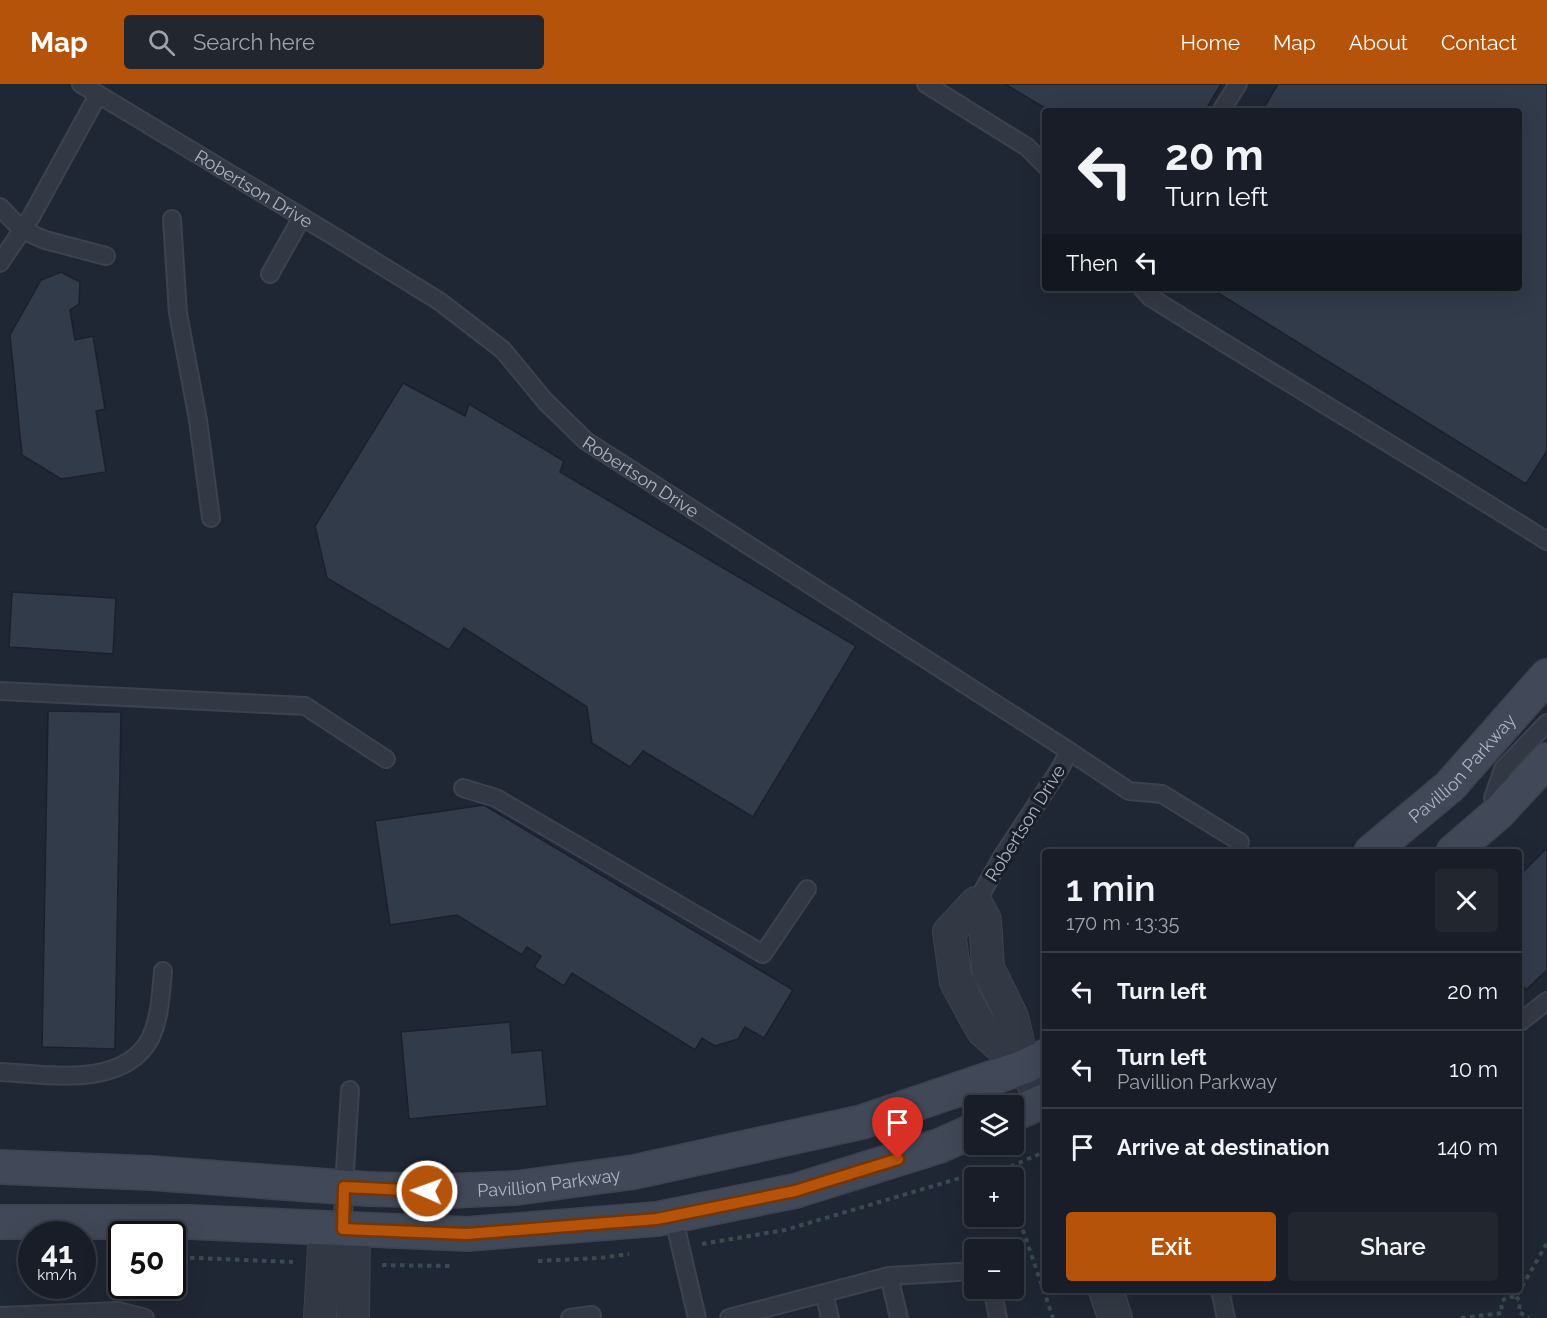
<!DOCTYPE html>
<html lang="en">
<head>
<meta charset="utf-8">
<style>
  :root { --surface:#181d27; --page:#21262f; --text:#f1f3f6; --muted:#9fa2a7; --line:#363b44; --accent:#b45309 }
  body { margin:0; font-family:Raleway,sans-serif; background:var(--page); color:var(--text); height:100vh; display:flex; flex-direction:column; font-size:22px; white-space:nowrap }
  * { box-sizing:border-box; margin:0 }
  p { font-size:20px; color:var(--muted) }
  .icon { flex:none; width:33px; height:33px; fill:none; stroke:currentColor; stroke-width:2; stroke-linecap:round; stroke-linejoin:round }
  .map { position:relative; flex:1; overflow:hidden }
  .drawer { position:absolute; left:1042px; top:765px; width:480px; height:444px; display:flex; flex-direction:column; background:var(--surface); border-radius:6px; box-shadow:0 6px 24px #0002,0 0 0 2px var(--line) }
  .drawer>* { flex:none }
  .guide { position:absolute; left:1042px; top:24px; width:480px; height:183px; border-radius:6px; box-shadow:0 6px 24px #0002,0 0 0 2px var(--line); background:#181d27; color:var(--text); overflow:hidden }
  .controls { position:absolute; left:964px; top:1011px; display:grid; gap:12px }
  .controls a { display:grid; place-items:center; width:60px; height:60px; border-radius:6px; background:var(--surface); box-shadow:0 6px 24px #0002,0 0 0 2px var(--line); font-size:30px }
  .speed { position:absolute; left:18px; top:1137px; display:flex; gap:12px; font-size:30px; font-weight:700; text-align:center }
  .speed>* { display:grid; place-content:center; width:78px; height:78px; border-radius:50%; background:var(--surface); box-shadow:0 6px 24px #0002,0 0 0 2px var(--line); line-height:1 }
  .speed small { font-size:15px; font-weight:400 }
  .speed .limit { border:3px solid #111; border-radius:9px; background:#fff; color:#111 }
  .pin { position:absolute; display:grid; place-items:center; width:51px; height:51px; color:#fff; margin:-62px -26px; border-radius:50% 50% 50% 0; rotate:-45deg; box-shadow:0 0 6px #0007 }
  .pin .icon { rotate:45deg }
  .me { position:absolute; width:66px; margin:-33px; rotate:272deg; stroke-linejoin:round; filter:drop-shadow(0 0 4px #0008) }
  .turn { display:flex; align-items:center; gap:21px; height:126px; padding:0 24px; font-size:27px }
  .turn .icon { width:78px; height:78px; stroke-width:2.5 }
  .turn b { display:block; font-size:42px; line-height:51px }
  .then { display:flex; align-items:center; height:57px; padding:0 24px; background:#0003; gap:12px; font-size:22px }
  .round { display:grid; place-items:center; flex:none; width:63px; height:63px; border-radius:6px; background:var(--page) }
  .head { display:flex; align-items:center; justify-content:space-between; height:102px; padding:0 24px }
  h1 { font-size:36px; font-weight:600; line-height:45px }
  .cta { display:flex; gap:12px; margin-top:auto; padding:12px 24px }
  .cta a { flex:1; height:69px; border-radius:6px; background:var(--accent); color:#fff; font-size:24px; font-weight:600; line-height:69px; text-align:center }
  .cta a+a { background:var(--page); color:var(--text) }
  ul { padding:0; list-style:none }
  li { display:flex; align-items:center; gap:18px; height:78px; padding:0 24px; border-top:2px solid var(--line) }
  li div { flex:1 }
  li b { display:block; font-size:22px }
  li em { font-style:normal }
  header { display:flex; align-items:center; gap:36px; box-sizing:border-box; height:84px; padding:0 30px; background:var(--accent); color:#fff }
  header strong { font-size:28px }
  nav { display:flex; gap:33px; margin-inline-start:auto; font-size:21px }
  .search { width:420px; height:54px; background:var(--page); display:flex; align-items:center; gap:15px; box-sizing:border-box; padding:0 21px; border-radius:6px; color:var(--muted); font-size:22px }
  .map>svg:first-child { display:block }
  .building { fill:#323b4a; stroke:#1b202b; stroke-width:1.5 }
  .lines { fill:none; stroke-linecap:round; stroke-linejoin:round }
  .service-casing { stroke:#3d424e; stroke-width:20 }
  .minor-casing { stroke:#3d424e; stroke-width:34 }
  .tertiary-casing { stroke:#3d424e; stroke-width:36 }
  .secondary-casing { stroke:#3d424e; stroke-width:36 }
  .path { stroke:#3a4b4d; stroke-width:4; stroke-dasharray:4.5 4.5; stroke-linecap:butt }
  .service { stroke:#333944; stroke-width:16 }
  .minor { stroke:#333944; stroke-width:32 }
  .tertiary { stroke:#333944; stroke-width:33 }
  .secondary { stroke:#414857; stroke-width:33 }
  .route-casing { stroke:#753606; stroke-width:15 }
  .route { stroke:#b45309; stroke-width:10 }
  .labels { text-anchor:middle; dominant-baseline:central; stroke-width:6; stroke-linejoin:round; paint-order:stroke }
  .street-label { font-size:18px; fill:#adb4c2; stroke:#191e29 }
</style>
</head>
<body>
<header>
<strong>Map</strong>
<div class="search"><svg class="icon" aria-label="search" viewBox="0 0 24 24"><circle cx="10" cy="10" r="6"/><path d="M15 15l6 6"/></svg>Search here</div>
<nav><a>Home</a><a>Map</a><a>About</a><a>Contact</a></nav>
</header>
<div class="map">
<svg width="1547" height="1234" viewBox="0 0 1547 1234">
  <rect width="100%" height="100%" fill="#202734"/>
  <g class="building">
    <path d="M1005,0H1221L1205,27H1050Z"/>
    <path d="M1278,0H1547V367L1526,400L1210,204H1520V27H1262Z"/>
    <path d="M61,188L80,198L79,220L70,226L75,256L93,252L105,325L96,327L106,388L61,395L22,371L10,251L41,196Z"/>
    <path d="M403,299L465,332L469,320L564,377L560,388L856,562L753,733L643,667L630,683L592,659L587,623L464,544L449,566L327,494L315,442Z"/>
    <path d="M12,508L116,514L113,570L9,563Z"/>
    <path d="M48,627L121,628L115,965L42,963Z"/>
    <path d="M484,721L793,906L764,954L745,943L738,955L715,962L702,954L695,966L572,889L564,902L534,883L541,872L527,863L522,871L457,831L390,841L375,737Z"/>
    <path d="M1547,764V886L1526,906L1520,898V791Z"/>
    <path d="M510,938L512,969L542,966L547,1022L409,1035L401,948Z"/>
  </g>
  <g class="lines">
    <g class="service-casing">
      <g id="service">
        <path id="s1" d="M81,0L345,159L439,217L503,266L545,317L586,357L1069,667L1061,683L1002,773L976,819"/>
        <path d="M926,0L1027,63L1046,82"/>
        <path d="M1221,27L1238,0"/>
        <path d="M0,123L22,146L45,156L106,172"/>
        <path d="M172,135L178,229L198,336L211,434"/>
        <path d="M0,179L31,133L98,11"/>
        <path d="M270,190L302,133"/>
        <path d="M1142,204L1150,213C1281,295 1415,374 1547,457"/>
        <path d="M0,607L305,622L386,675"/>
        <path d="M1069,667L1129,707L1162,710L1240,758"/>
        <path d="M463,704L496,714L763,870L807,805"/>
        <path d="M1498,728L1493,714L1503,685L1547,639"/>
        <path d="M1520,938L1547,917"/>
        <path d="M0,988C46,990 123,1005 150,955C160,935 161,909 163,887"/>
        <path d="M673,1131L697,1234"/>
        <path d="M343,1145L344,1103L350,1006"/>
        <path d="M889,1192L975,1187"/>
        <path d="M992,1204L998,1234"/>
        <path d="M1220,1206L1226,1234"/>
        <path d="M824,1209L830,1234"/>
        <path d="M0,1232L118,1227L145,1234"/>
        <path d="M570,1234L592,1231L590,1234"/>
        <path d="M729,1234L889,1192L899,1234"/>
      </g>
    </g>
    <g class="minor-casing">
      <g id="minor">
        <path d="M1024,983L983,947L975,933L956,898L949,848L976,819L985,836L988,884L1012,933L1024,983L1043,1017"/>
        <path d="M320,1234L325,1145"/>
        <path d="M353,1234L354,1146"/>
      </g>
    </g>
    <g class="tertiary-casing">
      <path id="tertiary" d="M1106,1206L1115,1234"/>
    </g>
    <g class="secondary-casing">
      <g id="secondary">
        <path id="s2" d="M1371,768L1450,702L1547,592"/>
        <path d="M1453,768L1498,729L1547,676"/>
        <path d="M1014,1030L1046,1016"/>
        <path id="s3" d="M0,1083L151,1089L368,1105L447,1107L516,1104L634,1088L862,1038L1024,983L1046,972"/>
        <path d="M0,1138H190L467,1150L657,1135L795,1107L939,1062L975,1046"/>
      </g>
    </g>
    <g class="path">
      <path d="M994,1090L1046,1067"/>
      <path d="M1014,1120L1053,1234"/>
      <path d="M702,1160L785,1146L967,1092L994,1090L996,1094"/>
      <path d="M172,1173L293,1178"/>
      <path d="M538,1177L599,1174L629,1170"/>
      <path d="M382,1181L452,1182"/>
      <path d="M1516,1213L1520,1217L1519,1228L1529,1234"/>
      <path d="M1461,1234L1502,1229L1501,1218L1507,1213H1516L1547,1159"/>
    </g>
    <use href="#service" class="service"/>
    <use href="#minor" class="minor"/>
    <use href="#tertiary" class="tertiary"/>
    <use href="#secondary" class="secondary"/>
  </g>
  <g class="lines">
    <g class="route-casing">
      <path id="route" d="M427,1107L344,1103L343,1145L467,1150L657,1135L795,1107L898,1075"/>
    </g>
    <use href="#route" class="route"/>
  </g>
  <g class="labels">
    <g class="street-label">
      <text stroke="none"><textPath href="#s1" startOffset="202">Robertson Drive</textPath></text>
      <text stroke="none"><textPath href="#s1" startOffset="688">Robertson Drive</textPath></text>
      <text stroke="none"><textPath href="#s2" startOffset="124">Pavillion Parkway</textPath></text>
      <text transform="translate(1025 739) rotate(-58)">Robertson Drive</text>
      <text stroke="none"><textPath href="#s3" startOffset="550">Pavillion Parkway</textPath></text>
    </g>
  </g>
</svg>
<div class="controls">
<a><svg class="icon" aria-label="layers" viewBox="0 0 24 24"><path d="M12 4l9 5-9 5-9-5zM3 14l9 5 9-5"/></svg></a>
<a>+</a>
<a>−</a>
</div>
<div class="speed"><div>41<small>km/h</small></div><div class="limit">50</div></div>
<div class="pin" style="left:898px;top:1075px;background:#d93025"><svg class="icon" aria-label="arrive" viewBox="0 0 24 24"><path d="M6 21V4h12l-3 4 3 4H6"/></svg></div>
<svg class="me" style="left:427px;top:1107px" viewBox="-20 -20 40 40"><circle r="17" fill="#b45309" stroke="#fff" stroke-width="3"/><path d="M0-11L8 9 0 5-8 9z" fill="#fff"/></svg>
<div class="guide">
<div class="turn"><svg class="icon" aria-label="left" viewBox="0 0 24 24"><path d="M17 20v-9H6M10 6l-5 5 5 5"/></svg><div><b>20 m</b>Turn left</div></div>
<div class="then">Then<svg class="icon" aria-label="left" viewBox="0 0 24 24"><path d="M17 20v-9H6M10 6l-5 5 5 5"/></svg></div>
</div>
<section class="drawer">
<div class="head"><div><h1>1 min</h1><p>170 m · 13:35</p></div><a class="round"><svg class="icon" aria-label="close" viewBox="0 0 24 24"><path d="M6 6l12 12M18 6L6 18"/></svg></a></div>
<ul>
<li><svg class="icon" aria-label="left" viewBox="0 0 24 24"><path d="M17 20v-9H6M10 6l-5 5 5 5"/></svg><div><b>Turn left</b></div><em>20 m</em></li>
<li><svg class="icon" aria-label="left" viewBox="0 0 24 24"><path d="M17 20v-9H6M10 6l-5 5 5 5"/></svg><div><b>Turn left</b><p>Pavillion Parkway</p></div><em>10 m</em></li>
<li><svg class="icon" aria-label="arrive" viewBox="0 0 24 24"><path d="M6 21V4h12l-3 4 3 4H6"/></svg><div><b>Arrive at destination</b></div><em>140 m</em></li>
</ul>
<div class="cta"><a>Exit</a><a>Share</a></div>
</section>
</div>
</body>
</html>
